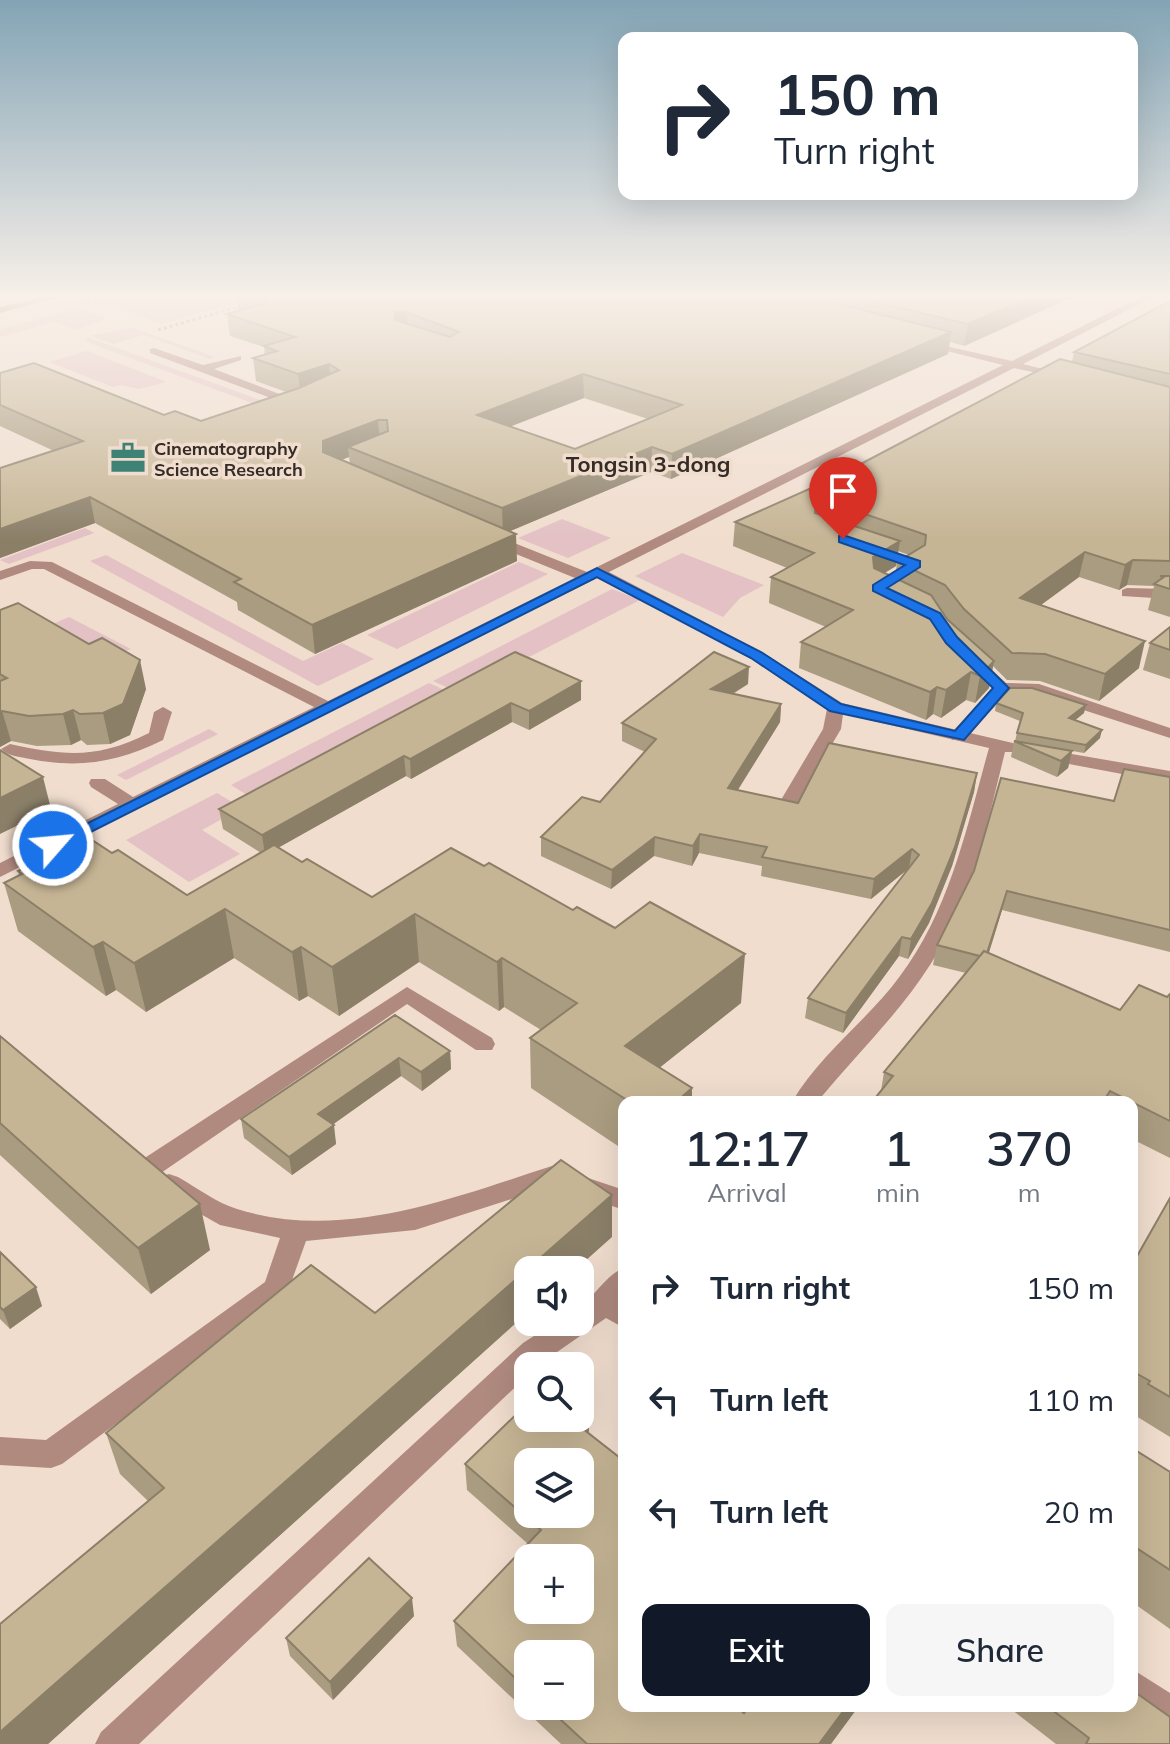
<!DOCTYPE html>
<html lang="en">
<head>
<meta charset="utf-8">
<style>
  :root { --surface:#fff; --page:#f6f6f7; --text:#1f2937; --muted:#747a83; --accent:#111827 }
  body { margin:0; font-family:Mulish,sans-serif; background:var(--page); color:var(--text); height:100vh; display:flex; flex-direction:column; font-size:30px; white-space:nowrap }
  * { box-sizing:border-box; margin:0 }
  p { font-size:26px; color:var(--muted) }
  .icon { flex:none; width:44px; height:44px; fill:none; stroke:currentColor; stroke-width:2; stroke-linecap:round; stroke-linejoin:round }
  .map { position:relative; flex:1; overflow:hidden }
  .panel { position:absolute; left:618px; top:1096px; width:520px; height:616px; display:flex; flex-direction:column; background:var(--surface); border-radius:16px; box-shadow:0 8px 32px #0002 }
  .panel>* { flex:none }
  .guide { position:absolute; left:618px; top:32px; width:520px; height:168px; border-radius:16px; box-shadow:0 8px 32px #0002; background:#fff; color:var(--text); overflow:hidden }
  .fabs { position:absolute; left:514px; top:1256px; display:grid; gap:16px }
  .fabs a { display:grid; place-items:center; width:80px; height:80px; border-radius:16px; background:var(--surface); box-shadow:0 8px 32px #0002; font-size:40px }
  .pin { position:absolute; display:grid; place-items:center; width:68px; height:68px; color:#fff; margin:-82px -34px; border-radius:50% 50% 50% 0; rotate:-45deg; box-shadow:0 0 8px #0007 }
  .pin .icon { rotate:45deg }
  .me { position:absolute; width:88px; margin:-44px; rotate:63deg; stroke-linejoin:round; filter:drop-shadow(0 0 6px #0008) }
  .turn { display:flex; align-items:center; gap:28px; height:168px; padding:0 24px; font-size:36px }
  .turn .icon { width:104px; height:104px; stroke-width:2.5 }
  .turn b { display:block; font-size:56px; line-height:68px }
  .eta { display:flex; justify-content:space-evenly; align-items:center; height:136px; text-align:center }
  .eta b { font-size:48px; font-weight:600; line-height:56px }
  .button { display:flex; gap:16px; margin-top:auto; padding:16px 24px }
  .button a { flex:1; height:92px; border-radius:16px; background:var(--accent); color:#fff; font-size:32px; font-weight:600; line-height:92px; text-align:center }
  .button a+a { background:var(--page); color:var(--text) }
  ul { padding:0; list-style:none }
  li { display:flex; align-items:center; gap:24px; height:112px; padding:0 24px }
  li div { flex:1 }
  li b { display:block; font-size:30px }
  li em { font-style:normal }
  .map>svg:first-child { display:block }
  .green { fill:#e3c1c4 }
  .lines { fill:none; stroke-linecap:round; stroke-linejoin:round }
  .path { stroke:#9d8f84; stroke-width:3; stroke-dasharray:3 3; stroke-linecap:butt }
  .service { fill:#b08a7f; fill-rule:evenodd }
  .minor { fill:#b08a7f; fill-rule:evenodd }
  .secondary { fill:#956051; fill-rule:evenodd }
  .wall { fill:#aa9c80; fill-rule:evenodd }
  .shaded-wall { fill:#8b7f68 }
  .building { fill:#c6b595; stroke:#8b7f68; stroke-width:2; fill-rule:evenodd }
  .route { fill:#1a73e8; stroke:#114b97; stroke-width:2 }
  .labels { text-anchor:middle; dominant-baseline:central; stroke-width:7; stroke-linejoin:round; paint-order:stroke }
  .far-poi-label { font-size:18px; font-weight:bold; fill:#342d27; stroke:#f0ddce; text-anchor:start }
  .far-quarter-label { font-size:22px; font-weight:bold; fill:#342d27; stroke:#f0ddce }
</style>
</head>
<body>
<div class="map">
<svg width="1170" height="1744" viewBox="0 0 1170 1744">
  <rect width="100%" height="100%" fill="#f0ddce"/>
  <g class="green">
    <path d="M126,295H255L260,296L162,324L99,302Z"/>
    <path d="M78,308L106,319L76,330L54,322L0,337V329Z"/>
    <path d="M130,328L138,330L215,357L210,359L144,335L114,344L90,336Z"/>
    <path d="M87,337L285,409L276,412L95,345L85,340Z"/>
    <path d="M87,351L167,382L139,389L121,385L113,387L49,362Z"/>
    <path d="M562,519L611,538L568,558L518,538Z"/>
    <path d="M85,528L94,533L9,564L0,560Z"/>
    <path d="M682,553L764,585L740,598L723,617L635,576Z"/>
    <path d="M106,555L303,661L342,643L374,659L318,686L90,561Z"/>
    <path d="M519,562L548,574L397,649L367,635Z"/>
    <path d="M612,589L640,600L459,693L433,681Z"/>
    <path d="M69,617L131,649L105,658L53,624Z"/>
    <path d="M429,683L455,695L257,801L231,785Z"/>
    <path d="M209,729L218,734L126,780L117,775Z"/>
    <path d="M217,793L242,808L202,830L240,854L189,882L126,840Z"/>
  </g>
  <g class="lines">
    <g class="path">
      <path d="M82,304L118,295"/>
      <path d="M158,330L241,306"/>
    </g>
    <g class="service">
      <path d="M154,348L203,365L241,356V360L214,369L308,405L298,408L150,353V349Z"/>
      <path d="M1127,588L1170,589V599L1122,596V590Z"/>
      <path d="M971,654L977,656L1006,683L1039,684L1170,728V738L1031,693H1007L964,740H952L949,736L952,732L993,688L963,659Z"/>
      <path d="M163,707L172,712L163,740C118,762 80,769 30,759C20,757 8,756 1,749L10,744C66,756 97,759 149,733L154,712Z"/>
      <path d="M407,987L492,1038L495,1044L492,1050H476L407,1004L158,1175L149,1178L140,1175L136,1168L140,1161Z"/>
    </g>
    <g class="minor">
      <path d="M1145,295H1157L1023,364L1067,375V379L1014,368L609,572L762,652L842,703L1017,744L1020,748L1017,752H1005C987,824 972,901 930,965C898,1015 855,1056 817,1102H792C819,1055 868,1020 900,976C950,910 967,826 989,748L843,714L841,729L796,805L794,809H780L778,805L823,729L827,709L750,658L597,578L0,877V863L118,804L91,787L89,783L91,779H105L133,797L314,707L44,569H32L0,580V571L30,561L52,562L328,701L575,578L489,543V537H499L587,572L1003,365L919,344V340L1012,361Z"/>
      <path d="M1043,749L1170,771V783L1037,758L1034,754L1037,750Z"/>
      <path d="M552,1166L624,1190V1210L552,1186L415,1230L306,1241L286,1297L62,1464L51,1468L0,1465V1437L46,1440L265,1282L280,1238L220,1225L160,1191L156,1184L160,1177L169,1174L178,1177C196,1187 217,1203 237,1209C343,1242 452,1198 552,1166Z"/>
      <path d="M624,1268V1328L606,1318L537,1366H528V1375L139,1744H95L101,1732L523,1343L556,1322H580V1306C596,1295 608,1273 624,1268Z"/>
      <path d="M1132,1669L1170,1693V1731L1131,1706Z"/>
    </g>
    <path class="secondary" d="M50,295H66L0,313V307Z"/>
  </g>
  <g class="wall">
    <path d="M236,295H1077L964,346L950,342L948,354L671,479L651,472L510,531L517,561L315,654L238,610L237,602L95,523L0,558V468L54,451L0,426V373L164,415L201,421L286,392L256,381L253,358L265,355L264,347L230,336L227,314L238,311ZM584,398L648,419L575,449L510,426ZM349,457L350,464L341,460Z"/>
    <path d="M1170,301V617L1148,610L1154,586L1127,585L1119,590L1079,577L1041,605L1139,668L1099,701L1040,681L1007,680L993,666L989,688L975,703L966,700L941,718L933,714L926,720L799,668L801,642L826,627L769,603L771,577L787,568L733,546L735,522L836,477L1072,362L1074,352ZM898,551L909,555L897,562L895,579L884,573L896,566Z"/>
    <path d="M0,610L146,689L130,735L110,744L87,745L81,740L71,745L37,746L11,741L0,747Z"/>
    <path d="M1170,627V679L1143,670L1150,643Z"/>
    <path d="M515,652L581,700L529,730L512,722L411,779L406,776L278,848L302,862L372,897L741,1003L660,1067L692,1088V1102H624V1150L531,1088L530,1038L541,1030L504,1007L499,1011L419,962L339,1016L308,996L299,1001L234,958L146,1012L116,990L106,996L18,931L4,883L19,876L18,871L112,853L187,895L261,853L223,829L219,809Z"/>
    <path d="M748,684L733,694L781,704L780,722L738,790L798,803L977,773L974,792L952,866L929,923L908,959L899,956L843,1033L805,1018L808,998L907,870L871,899L761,876L762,866L699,853L692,866L654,856L611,889L541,856V837L600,802L645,752L622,741V723Z"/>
    <path d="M996,703L1084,713L1075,720L1100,738L1084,753L1015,741L1020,721L995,711Z"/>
    <path d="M1014,741L1072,751L1068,768L1057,777L1011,757Z"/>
    <path d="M1170,777V952L1002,910L989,953L1120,1010L1167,997L1170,994V1158L1132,1139V1102H872L881,1091L884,1072L966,973L933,965L937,945L1114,801Z"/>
    <path d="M395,1015L450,1051L451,1069L422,1091L401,1076L333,1124L336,1144L292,1175L244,1138L241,1119Z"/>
    <path d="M0,1036L210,1250L151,1294L0,1155Z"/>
    <path d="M1170,1198V1437L1136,1416L1137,1412L1132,1410V1265Z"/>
    <path d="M612,1237L528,1270V1312L48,1744L148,1501L120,1474L106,1433L375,1313Z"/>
    <path d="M0,1252L42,1306L10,1329L0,1319Z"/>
    <path d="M624,1381V1411L622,1409V1383Z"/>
    <path d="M589,1405V1431L588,1433L624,1706L744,1713L831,1744H561L457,1646L454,1621L528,1544L467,1490L465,1464ZM528,1654L580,1706H528Z"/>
    <path d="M1132,1448L1170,1472V1629L1132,1602Z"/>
    <path d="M414,1616L333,1700L290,1656L286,1638Z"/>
    <path d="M1007,1706H1132L1170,1744H1056Z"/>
  </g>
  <g class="shaded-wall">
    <path d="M1034,295H1077L964,346L968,324Z"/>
    <path d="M395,312H406L408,333L395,320Z"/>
    <path d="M951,332L948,354L671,479L672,454Z"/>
    <path d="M329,364L331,387L301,398L298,374Z"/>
    <path d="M583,374L584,398L478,439L477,415Z"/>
    <path d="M378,420L380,444L348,447L349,457L326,466L323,452V441Z"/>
    <path d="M652,447L651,472L503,534L502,508Z"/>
    <path d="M90,497L95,523L0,558V529Z"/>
    <path d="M516,534L517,561L315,654L312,625Z"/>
    <path d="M900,541L896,566L870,582L873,557Z"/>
    <path d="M1085,552L1079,577L1015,624L1020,598Z"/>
    <path d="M1133,560L1127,585L1119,590L1125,565Z"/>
    <path d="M1145,641L1139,668L1099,701L1105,674Z"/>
    <path d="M140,660L146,689L130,735L110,744L103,713Z"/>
    <path d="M994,661L989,688L975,703L980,676Z"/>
    <path d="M749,667L748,684L710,707L711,689Z"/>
    <path d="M971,672L966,700L941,718L946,690Z"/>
    <path d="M581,681V700L529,730V711Z"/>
    <path d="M937,687L933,714L926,720L930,692Z"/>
    <path d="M511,703L512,722L411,779L410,759Z"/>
    <path d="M781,704L780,722L727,807L728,788Z"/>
    <path d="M1086,705L1084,713L1068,726L1069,718Z"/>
    <path d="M73,710L81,740L71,745L63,714Z"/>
    <path d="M2,711L11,741L0,747V712Z"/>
    <path d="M1102,730L1100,738L1084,753L1086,745Z"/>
    <path d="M1072,751L1068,768L1057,777L1061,761Z"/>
    <path d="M404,756L406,776L265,855L262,835Z"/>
    <path d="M977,773L974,792L952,866L929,923L908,959L911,939Z"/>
    <path d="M43,777L51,809L0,834V798Z"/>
    <path d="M700,834L699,853L692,866L693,846Z"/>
    <path d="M655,837L654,856L611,889L612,870Z"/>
    <path d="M912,849L909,868L871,899L874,879Z"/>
    <path d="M1007,891L1002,910L981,977L985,957Z"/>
    <path d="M225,909L234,958L146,1012L134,963Z"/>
    <path d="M415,914L419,962L339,1016L332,967Z"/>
    <path d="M902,937L899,956L843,1033L846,1013Z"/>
    <path d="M103,942L116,990L106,996L93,947Z"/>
    <path d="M301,947L308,996L299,1001L292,952Z"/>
    <path d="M745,954L741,1003L624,1096L625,1046Z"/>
    <path d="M502,958L504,1007L499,1011L497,962Z"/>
    <path d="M450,1051L451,1069L422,1091L421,1072Z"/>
    <path d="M399,1058L401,1076L321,1133L318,1114Z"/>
    <path d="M692,1088V1102H676Z"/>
    <path d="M334,1125L336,1144L292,1175L289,1157Z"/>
    <path d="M612,1195V1237L575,1270H528V1312L48,1744H0V1732Z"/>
    <path d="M200,1204L210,1250L151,1294L138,1248Z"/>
    <path d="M36,1287L42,1306L10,1329L3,1310Z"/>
    <path d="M589,1405V1431L574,1447L573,1421L577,1418H580V1415Z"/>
    <path d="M412,1598L414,1616L333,1700L330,1682Z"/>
    <path d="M847,1706H859L831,1744H819Z"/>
  </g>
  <g class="building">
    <path d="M246,295H802L951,332L672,454L652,447L502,508L348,447L388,431L387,420H378L323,441V452L516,534L312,625L234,582L241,579L90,497L0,529V468L83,441L0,405V373L34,363L164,415L175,411L201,421L299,388L339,370L329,364L298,374L253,358L277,351L264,346L295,337L227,314L268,302ZM395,312H406L459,332L450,337L395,320ZM583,374L682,405L575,449L477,415Z"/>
    <path d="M845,295H1034L968,324Z"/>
    <path d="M1170,301V374L1074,352Z"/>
    <path d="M1060,359L1170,387V561L1133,560L1125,565L1085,552L1020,598L1145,641L1105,674L1045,654L1012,653L964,609L945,585L897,562L925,545L926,535L827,501H816L815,513L900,541L873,557L874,568L931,595L947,619L994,661L980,676L971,672L946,690L937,687L930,692L801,642L853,610L771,577L814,553L735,522L836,477Z"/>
    <path d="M1160,576H1170V589L1154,584L1164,577Z"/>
    <path d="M18,603L89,644L102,638L140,660L123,704L103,713L80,714L73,710L63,714L29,716L2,711L0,712V681L7,678L0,674V610Z"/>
    <path d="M1170,627V650L1150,643Z"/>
    <path d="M515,652L581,681L529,711L511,703L410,759L404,756L262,835L219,809Z"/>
    <path d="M714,652L749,667L711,689L781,704L728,788L798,803L829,743L977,773L955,847L932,903L911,939L902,937L846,1013L808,998L919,855L912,849L874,879L762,857L767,847L700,834L693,846L655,837L612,870L541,837L582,797L600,802L656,739L622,723Z"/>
    <path d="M1010,688H1032L1086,705L1069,718L1102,730L1086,745L1017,733L1023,713L996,703Z"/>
    <path d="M1014,741L1072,751L1061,761Z"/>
    <path d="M0,750L43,777L0,798Z"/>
    <path d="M1124,769L1170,777V930L1007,891L987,953L984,951L980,956L937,945L974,871L1001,778L1114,801Z"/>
    <path d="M86,836L112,853L118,850L187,895L274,845L302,862L307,859L372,897L451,848L484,866L489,863L573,910L577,907L615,928L650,902L745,954L625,1046L692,1088L676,1102H630L530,1038L577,1003L502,958L497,962L415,914L332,967L301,947L292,952L225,909L134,963L103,942L93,947L4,883L22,874L18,871Z"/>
    <path d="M984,951L1120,1010L1139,985L1167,997L1170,994V1121L1110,1091L1103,1102H872L893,1076L884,1072Z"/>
    <path d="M395,1015L450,1051L421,1072L399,1058L318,1114L334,1125L289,1157L241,1119Z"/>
    <path d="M0,1036L200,1204L138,1248L0,1123Z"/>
    <path d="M561,1160L612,1195L0,1732V1624L164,1488L106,1433L311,1265L375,1313Z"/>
    <path d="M1170,1198V1397L1148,1384L1150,1381L1132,1371V1265Z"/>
    <path d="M0,1252L36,1287L3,1310L0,1307Z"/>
    <path d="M580,1398L589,1405L580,1415Z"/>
    <path d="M528,1403V1418H577L573,1421L624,1461V1706H735L744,1713L749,1706H847L819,1744H587L546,1706H580V1654H528V1690L454,1621L541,1530L465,1464ZM528,1462H580V1514H528ZM528,1558H580V1610H528Z"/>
    <path d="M1132,1448L1170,1472V1570L1132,1545Z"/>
    <path d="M369,1558L412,1598L330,1682L286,1638Z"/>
    <path d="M1132,1690L1170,1717V1744H1086L1089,1738L1047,1706H1132Z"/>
  </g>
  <linearGradient id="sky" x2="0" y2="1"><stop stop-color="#83a4b5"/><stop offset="0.55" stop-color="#f8f0e9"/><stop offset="1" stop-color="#f8f0e9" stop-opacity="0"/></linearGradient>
  <rect width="1170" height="539" fill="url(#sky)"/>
  <path class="route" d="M843,535L920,561V567L887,588L940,613L957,637L1009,688L964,740L830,711L751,658L597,577L59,848H47L44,845L597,568L761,652L841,704L955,731L993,688L946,643L930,619L873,591V585L905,565L839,542V536Z"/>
  <defs>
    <g id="office-bare" transform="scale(2.76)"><path d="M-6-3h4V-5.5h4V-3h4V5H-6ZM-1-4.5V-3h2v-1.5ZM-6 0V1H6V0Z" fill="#3e8276" stroke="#f0ddce" stroke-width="2.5" paint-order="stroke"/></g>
  </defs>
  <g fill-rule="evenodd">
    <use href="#office-bare" x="128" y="458"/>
  </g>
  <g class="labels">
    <g class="far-poi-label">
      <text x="154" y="448">Cinematography<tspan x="154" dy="21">Science Research</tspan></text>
    </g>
    <g class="far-quarter-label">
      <text x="648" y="464">Tongsin 3-dong</text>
    </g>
  </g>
</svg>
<div class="fabs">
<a><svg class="icon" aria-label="sound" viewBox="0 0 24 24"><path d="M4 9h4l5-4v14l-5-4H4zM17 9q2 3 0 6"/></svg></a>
<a><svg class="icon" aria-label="search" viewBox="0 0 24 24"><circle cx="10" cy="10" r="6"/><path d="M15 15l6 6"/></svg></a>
<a><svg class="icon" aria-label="layers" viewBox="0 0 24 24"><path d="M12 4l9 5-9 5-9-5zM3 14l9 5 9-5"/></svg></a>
<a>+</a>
<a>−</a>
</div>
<div class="pin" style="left:843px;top:539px;background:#d93025"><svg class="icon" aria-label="arrive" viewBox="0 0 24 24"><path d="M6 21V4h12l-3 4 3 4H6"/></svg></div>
<svg class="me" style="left:53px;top:845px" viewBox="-20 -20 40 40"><circle r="17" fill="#1a73e8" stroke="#fff" stroke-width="3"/><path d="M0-11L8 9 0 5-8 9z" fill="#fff"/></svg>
<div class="guide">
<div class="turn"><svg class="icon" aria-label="right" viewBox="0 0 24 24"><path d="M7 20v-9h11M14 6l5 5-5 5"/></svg><div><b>150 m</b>Turn right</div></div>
</div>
<section class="panel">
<div class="eta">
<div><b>12:17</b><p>Arrival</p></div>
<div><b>1</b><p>min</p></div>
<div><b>370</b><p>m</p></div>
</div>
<ul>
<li><svg class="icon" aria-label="right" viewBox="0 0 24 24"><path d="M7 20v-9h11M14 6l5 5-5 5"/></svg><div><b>Turn right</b></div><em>150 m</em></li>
<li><svg class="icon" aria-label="left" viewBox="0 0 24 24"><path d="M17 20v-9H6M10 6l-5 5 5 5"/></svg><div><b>Turn left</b></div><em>110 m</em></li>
<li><svg class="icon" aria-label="left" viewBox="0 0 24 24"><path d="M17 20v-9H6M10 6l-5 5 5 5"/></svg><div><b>Turn left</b></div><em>20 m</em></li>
</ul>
<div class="button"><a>Exit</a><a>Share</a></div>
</section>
</div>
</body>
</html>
